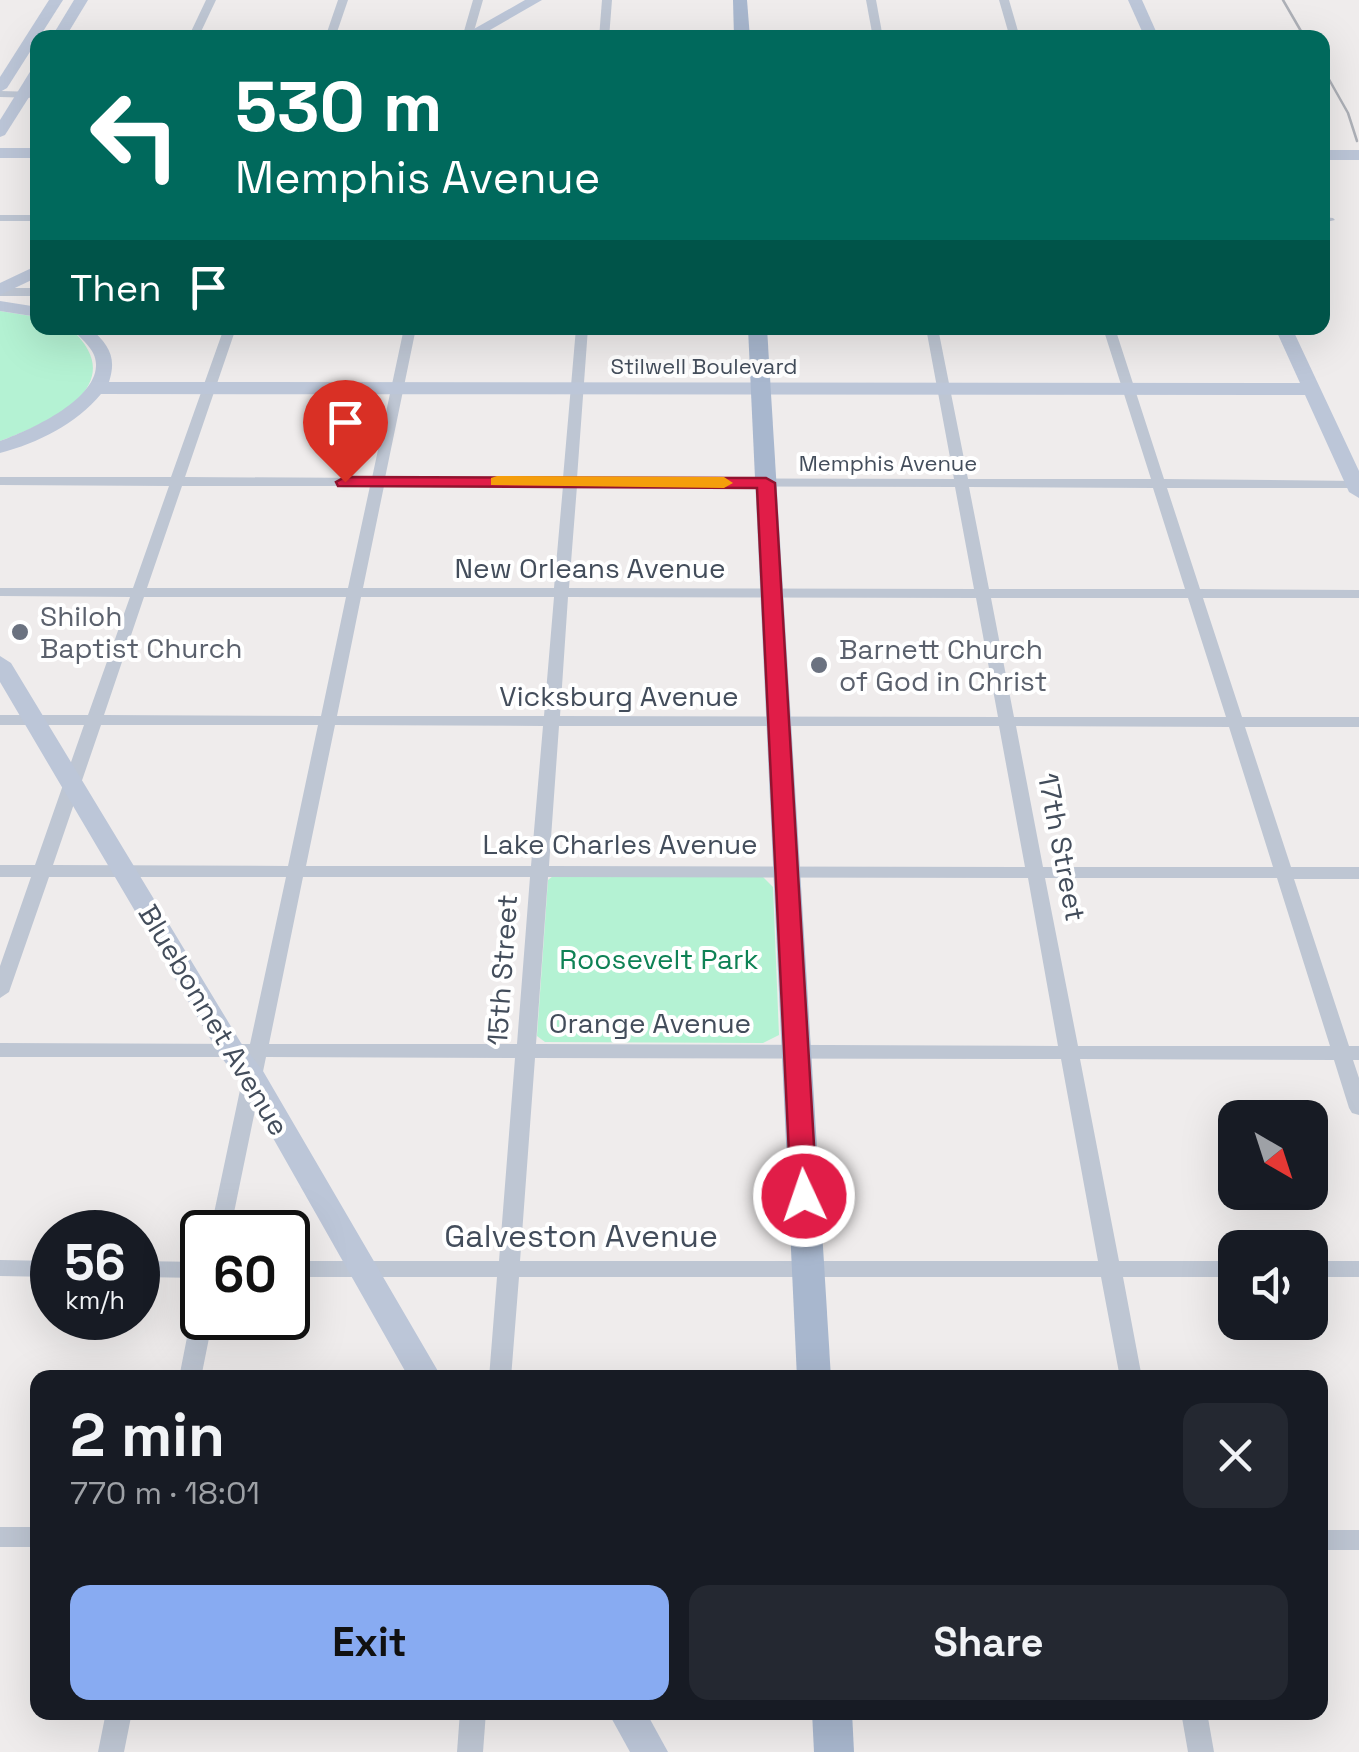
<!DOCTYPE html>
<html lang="en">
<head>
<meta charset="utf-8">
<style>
  :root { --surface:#171b24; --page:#242831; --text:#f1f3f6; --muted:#9ea1a6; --accent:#88abf2 }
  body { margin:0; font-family:"Space Grotesk",sans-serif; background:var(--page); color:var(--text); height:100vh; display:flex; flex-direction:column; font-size:38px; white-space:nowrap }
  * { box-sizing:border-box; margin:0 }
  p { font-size:32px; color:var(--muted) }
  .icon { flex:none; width:55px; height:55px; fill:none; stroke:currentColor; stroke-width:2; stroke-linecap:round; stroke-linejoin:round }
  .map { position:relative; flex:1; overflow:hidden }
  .side { position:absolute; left:30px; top:1370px; width:1298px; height:350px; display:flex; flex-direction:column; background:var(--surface); border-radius:20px; box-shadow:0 10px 40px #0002 }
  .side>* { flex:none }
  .guide { position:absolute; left:30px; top:30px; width:1300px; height:305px; border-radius:20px; box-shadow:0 10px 40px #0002; background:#00695c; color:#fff; overflow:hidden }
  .needle { width:65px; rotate:141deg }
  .controls { position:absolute; left:1218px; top:1100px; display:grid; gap:20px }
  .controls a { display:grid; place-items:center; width:110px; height:110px; border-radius:20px; background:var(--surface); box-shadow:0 10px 40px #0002; font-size:50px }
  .speed { position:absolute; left:30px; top:1210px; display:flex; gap:20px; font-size:50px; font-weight:700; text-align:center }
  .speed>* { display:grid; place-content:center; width:130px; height:130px; border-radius:50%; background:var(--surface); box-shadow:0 10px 40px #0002; line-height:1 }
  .speed small { font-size:25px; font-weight:400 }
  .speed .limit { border:5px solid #111; border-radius:15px; background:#fff; color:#111 }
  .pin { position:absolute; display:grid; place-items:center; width:85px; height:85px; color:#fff; margin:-102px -42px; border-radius:50% 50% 50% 0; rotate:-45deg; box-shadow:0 0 10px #0007 }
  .pin .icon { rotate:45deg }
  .me { position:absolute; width:110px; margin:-55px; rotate:357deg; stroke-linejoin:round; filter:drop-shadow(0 0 8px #0008) }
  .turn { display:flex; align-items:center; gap:35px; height:210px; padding:0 40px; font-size:45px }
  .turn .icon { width:130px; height:130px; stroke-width:2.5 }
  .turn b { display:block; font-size:70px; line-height:85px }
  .then { display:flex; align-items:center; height:95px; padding:0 40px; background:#0003; gap:20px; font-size:38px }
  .round { display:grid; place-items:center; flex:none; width:105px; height:105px; border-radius:20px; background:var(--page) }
  .head { display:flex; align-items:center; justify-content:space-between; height:170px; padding:0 40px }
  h1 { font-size:60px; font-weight:600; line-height:75px }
  .primary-button { display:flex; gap:20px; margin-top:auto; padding:20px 40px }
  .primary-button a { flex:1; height:115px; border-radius:20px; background:var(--accent); color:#111; font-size:40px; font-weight:600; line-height:115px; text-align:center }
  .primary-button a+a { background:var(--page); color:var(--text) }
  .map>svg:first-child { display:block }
  .green { fill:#b4f2d3 }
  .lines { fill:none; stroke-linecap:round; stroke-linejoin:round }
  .street { fill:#bec6d3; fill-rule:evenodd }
  .secondary { fill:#bcc6d8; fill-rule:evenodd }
  .primary { fill:#a8b7ce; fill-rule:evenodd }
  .rail { stroke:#adb0b7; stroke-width:2.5 }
  .route { fill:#e11d48; stroke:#92132f; stroke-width:2.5 }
  .slow { fill:#f59e0b }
  .worship-dot { fill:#6b7280; stroke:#fff; stroke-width:4 }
  .labels { text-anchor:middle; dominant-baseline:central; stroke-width:8; stroke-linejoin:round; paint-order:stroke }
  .far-street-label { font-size:22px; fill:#434d5b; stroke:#fff }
  .street-label { font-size:28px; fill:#434d5b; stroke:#fff }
  .worship-label { font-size:28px; fill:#5b616d; stroke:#fff; text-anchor:start }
  .park-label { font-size:28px; fill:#0e8255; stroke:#fff }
  .near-street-label { font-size:32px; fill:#434d5b; stroke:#fff }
</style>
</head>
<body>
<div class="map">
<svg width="1359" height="1752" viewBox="0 0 1359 1752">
  <rect width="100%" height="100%" fill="#efecec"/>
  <g class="green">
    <path d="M0,311L37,317L38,328L71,329C133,386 49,423 0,441Z"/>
    <path d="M553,876L763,877L773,887L779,1035L763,1043L545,1042L537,1036L548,880Z"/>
  </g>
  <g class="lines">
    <g class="street">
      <path d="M206,0H216L198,38H188Z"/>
      <path d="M338,0H348L335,38H325Z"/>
      <path d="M473,0H483L472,38H462Z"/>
      <path d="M602,0H612L609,38H599Z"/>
      <path d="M866,0H876L883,38H873Z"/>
      <path d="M999,0H1009L1020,38H1010Z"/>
      <path d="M0,91L38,92V98L0,97Z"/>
      <rect x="0" y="215" width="38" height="6"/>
      <path d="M1322,217L1333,218L1335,220L1322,223Z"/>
      <rect x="0" y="288" width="38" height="8"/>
      <path d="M224,328H236L185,477L372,478L404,328H416L385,478H563L576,328H588L577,478L954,479L926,328H938L968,479H1151L1103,328H1115L1164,479L1359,481V487L1355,488H1167L1200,589L1359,590V598H1203L1242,717H1359V727H1245L1291,867H1359V879H1294L1349,1046H1359V1060H1353L1359,1078V1115L1352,1113L1349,1108L1334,1060L1080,1059L1119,1261H1235V1277H1123L1142,1378H1120L1101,1277H519L511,1378H489L497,1277H288V1261H499L515,1058L266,1057L230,1232H210L247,1057H0V1043L250,1044L286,877H49L9,992L0,998V966L31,877H0V865H35L84,725H0V715H88L130,597L0,596V588H133L169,486L0,485V477H171ZM182,486H370L348,588H147ZM384,486H563L554,588H363ZM577,486L955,487L974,589L569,588ZM969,487L1153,488L1185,589H989ZM144,597H346L321,716L104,715ZM361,597H554L544,716H337ZM568,597L976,598L998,717L560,716ZM991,598H1188L1226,717H1014ZM101,725H318L288,866L53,865ZM335,725L543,726L531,866H306ZM559,726H999L1025,867L549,866ZM1016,726L1229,727L1273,867H1043ZM303,877H530L517,1044H269ZM548,877L1028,878L1058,1046L536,1044ZM1045,878H1277L1330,1046H1078ZM535,1058L1061,1059L1098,1261H520Z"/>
      <path d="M0,1260L52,1261V1277L0,1276Z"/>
      <path d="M138,1261L202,1262V1278L138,1277Z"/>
      <rect x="1310" y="1261" width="49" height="16"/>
      <path d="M202,1308V1318H213L201,1378H179L191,1317L194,1311Z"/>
      <rect x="0" y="1527" width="38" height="20"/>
      <rect x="1320" y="1530" width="39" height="20"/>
      <path d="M106,1712H132L124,1752H98Z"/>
      <path d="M460,1712H486L483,1752H457Z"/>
      <path d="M1181,1712H1207L1214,1752H1188Z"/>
    </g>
    <g class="secondary">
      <path d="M49,0H63L7,88L0,92V77Z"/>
      <path d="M74,0H88L65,38H51Z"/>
      <path d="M525,0H542L476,38H458Z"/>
      <path d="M1128,0H1142L1159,38H1145Z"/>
      <path d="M38,66V83L5,135L0,137V120L33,67Z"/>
      <rect x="0" y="148" width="38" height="10"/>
      <rect x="1322" y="150" width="37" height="10"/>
      <path d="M38,265V277L0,295V283Z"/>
      <path d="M0,301L38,307V317L0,311Z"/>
      <path d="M72,328H90C109,345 117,357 109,382L1300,383L1275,328H1292L1359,471V498L1349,492L1305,395L101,394C76,424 38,443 0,453V441C28,431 95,401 96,366C97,349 80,339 72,328Z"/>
      <path d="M0,656L11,663L241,1043L263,1071L442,1378H409L243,1085L221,1057L0,682Z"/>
      <path d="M608,1712H646L668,1752H630Z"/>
    </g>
    <g class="primary">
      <path d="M733,0H747L750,38H734Z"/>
      <path d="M748,328H767L831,1378H797Z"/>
      <path d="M812,1712H852L854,1752H814Z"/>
    </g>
    <g class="rail">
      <path d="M1283,0L1305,38"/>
      <path d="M1322,67L1348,113L1357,141"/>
    </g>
  </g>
  <path class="route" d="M345,477L766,478L775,483L817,1196L813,1203H795L791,1196L757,488L338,486L336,482Z"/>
  <path class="slow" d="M497,476L724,477L733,483L724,488L491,485V478Z"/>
  <g class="worship-dot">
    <circle cx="20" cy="632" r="10"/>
    <circle cx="819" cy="665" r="10"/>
  </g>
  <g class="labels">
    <g class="far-street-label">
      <text x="704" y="366">Stilwell Boulevard</text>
      <text x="888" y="463">Memphis Avenue</text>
    </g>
    <g class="street-label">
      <text x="590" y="568">New Orleans Avenue</text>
      <text x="619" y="696">Vicksburg Avenue</text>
      <text x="620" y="844">Lake Charles Avenue</text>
      <text transform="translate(1062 847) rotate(79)">17th Street</text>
      <text transform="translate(502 970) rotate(-86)">15th Street</text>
      <text transform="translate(214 1020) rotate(59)">Bluebonnet Avenue</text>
      <text x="650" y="1023">Orange Avenue</text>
    </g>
    <g class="worship-label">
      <text x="40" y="616">Shiloh<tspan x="40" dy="32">Baptist Church</tspan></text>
      <text x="839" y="649">Barnett Church<tspan x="839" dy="32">of God in Christ</tspan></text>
    </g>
    <g class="park-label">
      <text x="659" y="959">Roosevelt Park</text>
    </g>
    <g class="near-street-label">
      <text x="581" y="1236">Galveston Avenue</text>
    </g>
  </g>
</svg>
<div class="controls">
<a><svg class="needle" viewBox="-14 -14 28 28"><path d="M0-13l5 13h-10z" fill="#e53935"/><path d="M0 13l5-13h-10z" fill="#9ea1a6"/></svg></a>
<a><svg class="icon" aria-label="sound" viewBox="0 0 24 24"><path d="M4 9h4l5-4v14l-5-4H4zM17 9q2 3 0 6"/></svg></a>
</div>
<div class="speed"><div>56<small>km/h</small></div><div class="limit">60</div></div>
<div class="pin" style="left:345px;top:482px;background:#d93025"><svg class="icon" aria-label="arrive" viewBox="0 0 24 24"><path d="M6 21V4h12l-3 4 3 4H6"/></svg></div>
<svg class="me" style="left:804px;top:1196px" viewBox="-20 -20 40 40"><circle r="17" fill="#e11d48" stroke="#fff" stroke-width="3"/><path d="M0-11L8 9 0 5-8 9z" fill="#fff"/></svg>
<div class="guide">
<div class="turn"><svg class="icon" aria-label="left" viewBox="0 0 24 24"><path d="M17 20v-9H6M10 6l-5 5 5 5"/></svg><div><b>530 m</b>Memphis Avenue</div></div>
<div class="then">Then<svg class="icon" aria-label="arrive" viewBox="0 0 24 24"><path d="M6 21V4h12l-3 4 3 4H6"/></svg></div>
</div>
<section class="side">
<div class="head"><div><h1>2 min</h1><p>770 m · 18:01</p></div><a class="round"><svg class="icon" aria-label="close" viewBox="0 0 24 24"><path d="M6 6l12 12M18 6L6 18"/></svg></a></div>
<div class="primary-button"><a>Exit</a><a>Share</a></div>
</section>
</div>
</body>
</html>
